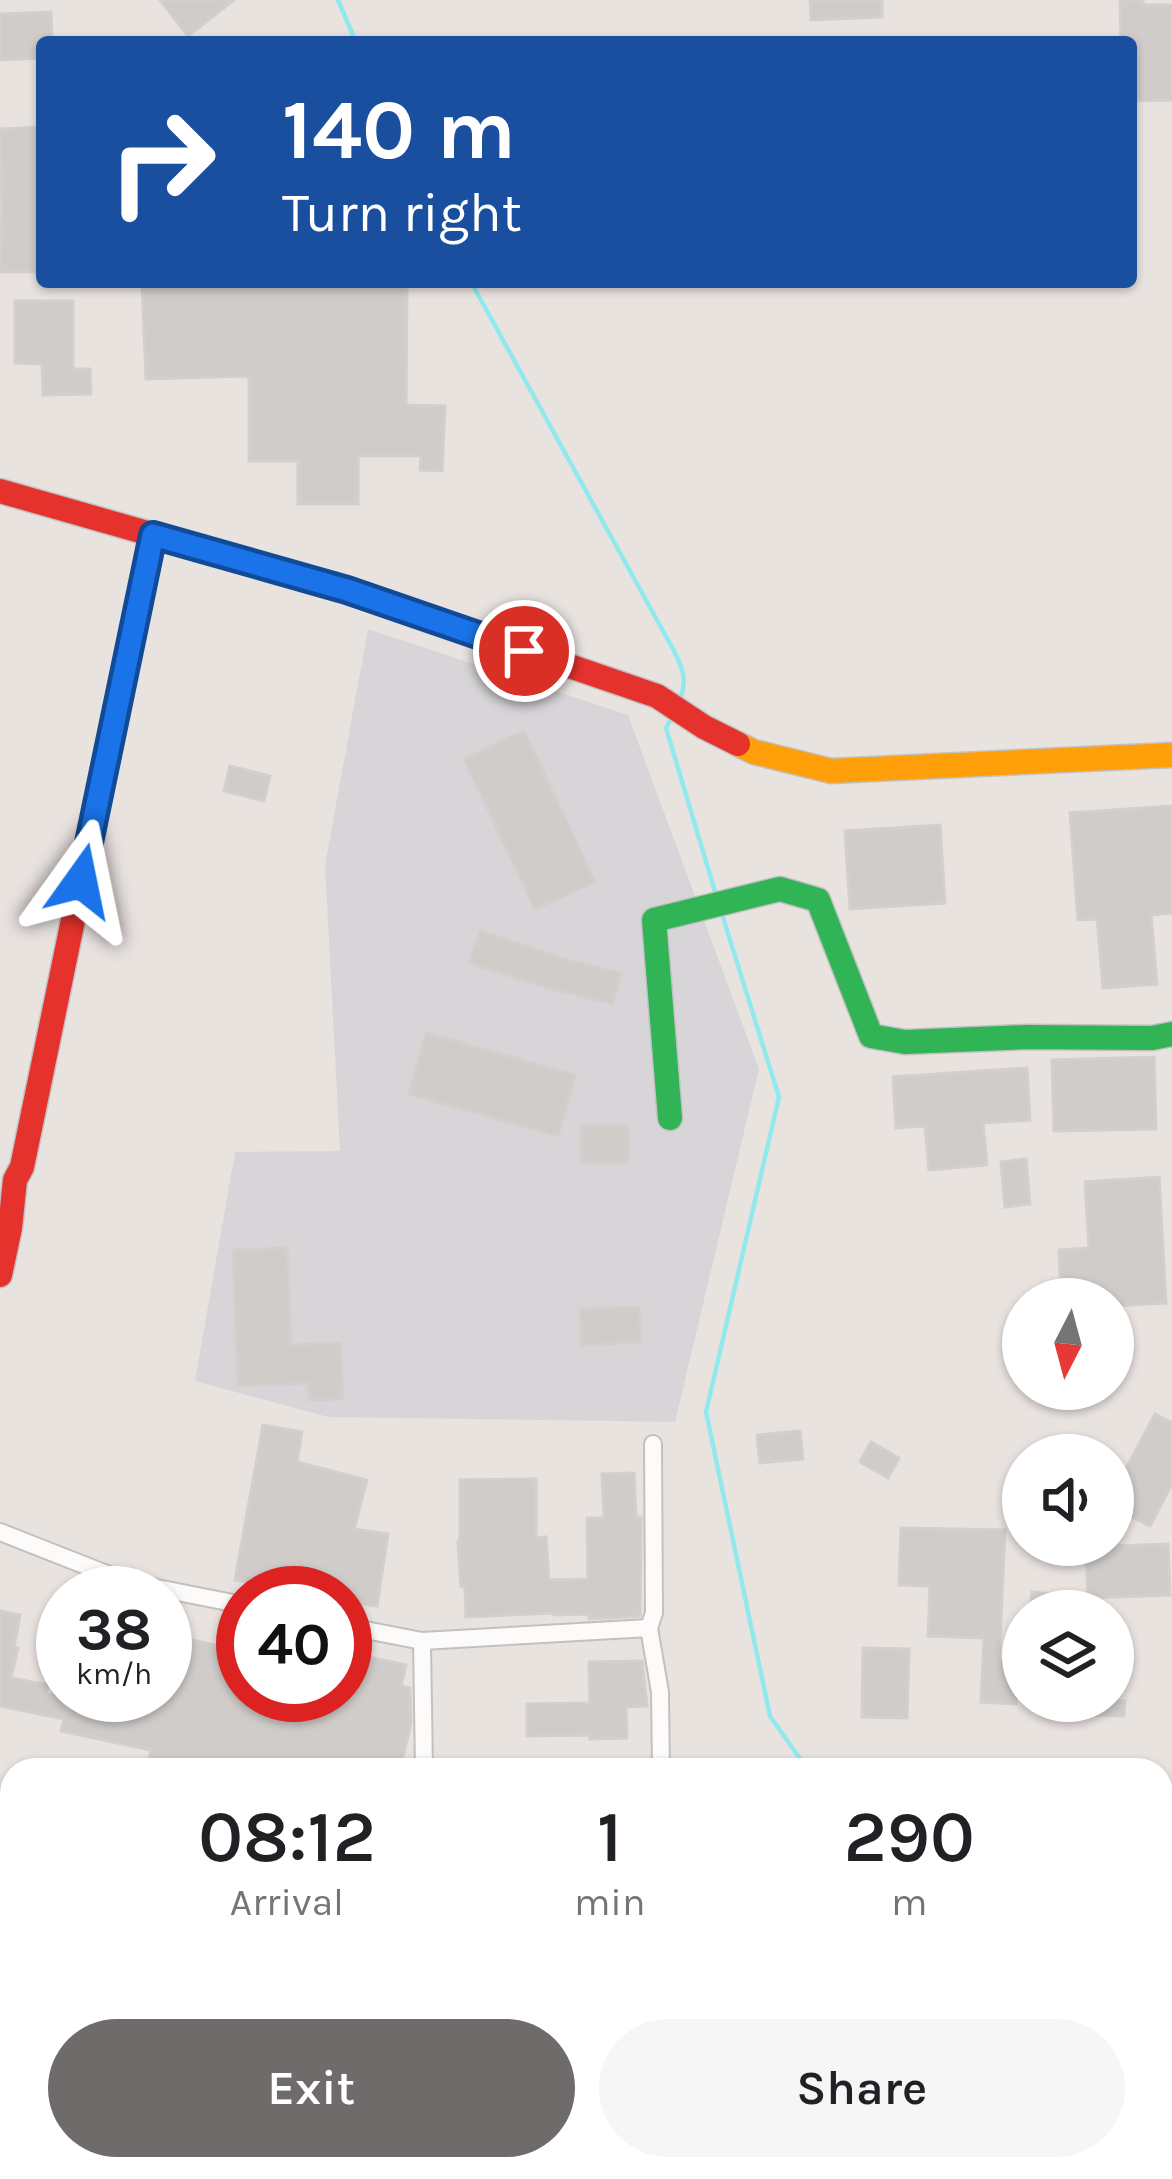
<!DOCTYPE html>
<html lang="en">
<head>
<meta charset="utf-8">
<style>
  :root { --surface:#fff; --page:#f6f6f6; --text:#202124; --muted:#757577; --accent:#6e6b6a }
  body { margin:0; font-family:Karla,sans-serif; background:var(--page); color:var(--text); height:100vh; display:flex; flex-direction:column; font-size:45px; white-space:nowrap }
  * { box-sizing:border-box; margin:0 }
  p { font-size:39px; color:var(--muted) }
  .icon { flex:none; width:66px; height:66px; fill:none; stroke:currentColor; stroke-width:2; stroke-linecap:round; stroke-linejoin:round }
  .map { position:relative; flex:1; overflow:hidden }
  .side { position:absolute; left:0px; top:1758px; width:1173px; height:423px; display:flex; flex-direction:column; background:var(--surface); border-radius:36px 36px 0 0; box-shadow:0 3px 9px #0004 }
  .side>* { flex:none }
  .guide { position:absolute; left:36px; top:36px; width:1101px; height:252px; border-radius:12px; box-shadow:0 3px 9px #0004; background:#1a4fa0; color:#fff; overflow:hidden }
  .needle { width:78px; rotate:186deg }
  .controls { position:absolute; left:1002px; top:1278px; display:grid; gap:24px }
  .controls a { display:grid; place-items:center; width:132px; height:132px; border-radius:50%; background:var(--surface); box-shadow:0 3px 9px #0004; font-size:60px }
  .speed { position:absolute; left:36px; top:1566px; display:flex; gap:24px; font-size:60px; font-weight:700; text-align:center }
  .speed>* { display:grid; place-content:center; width:156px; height:156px; border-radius:50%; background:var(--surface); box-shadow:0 3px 9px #0004; line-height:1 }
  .speed small { font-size:30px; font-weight:400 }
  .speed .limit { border:18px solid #d22; background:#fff; color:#111 }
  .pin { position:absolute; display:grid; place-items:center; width:102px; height:102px; color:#fff; margin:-51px; border:6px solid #fff; border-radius:50%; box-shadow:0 3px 12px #0007 }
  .me { position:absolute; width:132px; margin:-66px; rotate:12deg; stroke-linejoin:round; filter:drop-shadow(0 0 9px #0008) }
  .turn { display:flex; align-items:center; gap:42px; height:252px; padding:0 48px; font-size:54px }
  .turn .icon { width:156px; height:156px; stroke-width:2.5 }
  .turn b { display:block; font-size:84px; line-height:102px }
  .eta { display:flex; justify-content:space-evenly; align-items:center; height:204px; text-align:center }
  .eta b { font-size:72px; font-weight:600; line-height:84px }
  .button { display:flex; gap:24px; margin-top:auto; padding:24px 48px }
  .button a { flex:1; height:138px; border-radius:72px; background:var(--accent); color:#fff; font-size:48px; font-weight:600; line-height:138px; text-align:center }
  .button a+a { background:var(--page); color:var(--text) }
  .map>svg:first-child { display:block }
  .industrial { fill:#d8d5d8 }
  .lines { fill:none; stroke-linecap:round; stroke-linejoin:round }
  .stream { stroke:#91e9ed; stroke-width:4.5 }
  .building { fill:#d0ccca; stroke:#d4cfcc; stroke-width:3 }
  .street-casing { stroke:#c2c1c2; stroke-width:20 }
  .fast-casing { stroke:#c2c1c2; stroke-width:27 }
  .slow-casing { stroke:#c2c1c2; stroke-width:27 }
  .jam-casing { stroke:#c2c1c2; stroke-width:27 }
  .street { stroke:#fcfbfa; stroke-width:16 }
  .fast { stroke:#30b455; stroke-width:24 }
  .slow { stroke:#ff9f0a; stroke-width:24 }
  .jam { stroke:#e5322d; stroke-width:24 }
  .route-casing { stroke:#114b97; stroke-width:30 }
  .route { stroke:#1a73e8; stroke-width:21 }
</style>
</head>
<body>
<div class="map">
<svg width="1172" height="2179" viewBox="0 0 1172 2179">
  <rect width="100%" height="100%" fill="#e9e3e0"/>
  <path class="industrial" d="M368,629L628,715L759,1069L675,1422L328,1417L195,1381L235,1152L340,1151L325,865Z"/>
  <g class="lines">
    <g class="stream">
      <path d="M338,0L356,42"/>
      <path d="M471,282L674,651C683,669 688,682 679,701"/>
      <path d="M672,717L666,728L716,895"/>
      <path d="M721,911L779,1097L706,1412L770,1716L808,1770"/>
      <path d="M1014,2169L1026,2179"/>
    </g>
  </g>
  <g class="building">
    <path d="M160,0H234L188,36Z"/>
    <path d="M810,0H882V17L811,20Z"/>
    <path d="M1120,0H1143V5H1172V100L1131,101V42H1121Z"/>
    <path d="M51,12L52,42H42V58L0,60V14Z"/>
    <path d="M42,127V272H0L2,208L0,129Z"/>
    <path d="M202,282H407L406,405L445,406L442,471L420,470L421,456H358V504H298V461H249V376L146,379L142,284Z"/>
    <path d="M15,301H73V369H90L91,394L43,395L42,364L15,363Z"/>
    <path d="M524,731L595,882L535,909L464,759Z"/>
    <path d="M230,766L270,776L264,801L224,791Z"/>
    <path d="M1172,806V913L1151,915L1157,984L1103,988L1097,919L1078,920L1070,813Z"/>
    <path d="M940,825L945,903L850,909L845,831Z"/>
    <path d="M480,931L568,960L621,973L613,1004L546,987L469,963Z"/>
    <path d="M426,1033L575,1075L558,1136L409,1094Z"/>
    <path d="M1154,1057L1156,1129L1054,1131L1052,1060Z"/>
    <path d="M1027,1068L1030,1120L983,1123L987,1165L929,1170L925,1126L896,1128L893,1077Z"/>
    <rect x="581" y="1126" width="47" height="37"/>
    <path d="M1026,1159L1030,1204L1005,1207L1001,1162Z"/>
    <path d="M1159,1177L1166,1303L1113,1306V1299H1061L1059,1250L1089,1248L1085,1182Z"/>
    <path d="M287,1248L291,1345L340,1343L343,1399L309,1400L308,1383L238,1386L233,1250Z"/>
    <path d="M639,1307L641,1342L582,1345L580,1309Z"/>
    <path d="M1155,1414L1172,1423V1484L1150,1526L1113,1507V1493Z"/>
    <path d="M263,1425L302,1432L297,1462L367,1480L354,1529L388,1534L377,1606L345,1601V1593H284L285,1589L235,1580Z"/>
    <path d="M800,1431L803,1459L760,1463L757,1435Z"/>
    <path d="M871,1442L899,1458L888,1478L860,1462Z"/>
    <path d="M634,1473L636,1517H641L640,1616L589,1619V1614L554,1615L553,1613L466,1617L465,1587H461L458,1542H460V1480L536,1479V1538L546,1537L549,1580L588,1579L587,1518H604L602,1474Z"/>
    <path d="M901,1528L1005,1530L999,1662H1006V1677H1017L1016,1704L981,1702L984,1638L928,1636L930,1586L899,1585Z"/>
    <path d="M1168,1544L1170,1595L1088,1598L1086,1547Z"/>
    <path d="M1032,1592L1083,1597L1081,1611H1030Z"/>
    <path d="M0,1611L20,1615L14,1647L18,1648L11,1678L48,1685L46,1695H165V1634L243,1651V1695H345V1652L406,1665L401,1686L410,1688L411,1723L400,1770H146L151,1750L61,1731L64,1719L0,1706Z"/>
    <path d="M863,1648L909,1649L907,1718L862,1717Z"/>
    <path d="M642,1661L647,1706L626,1707L627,1738L590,1739V1735L527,1736V1704L590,1703L589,1662Z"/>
    <path d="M1073,1701H1125L1124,1716L1072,1715Z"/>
  </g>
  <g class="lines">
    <g class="street-casing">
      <g id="street">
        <path d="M653,1444L654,1613L649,1628L660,1692L661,1770"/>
        <path d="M0,1532L127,1582L243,1605"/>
        <path d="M345,1626L422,1641L649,1628"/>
        <path d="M422,1641L424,1770"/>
        <path d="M680,2169V2179"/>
      </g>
    </g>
    <g class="fast-casing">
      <path id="fast" d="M670,1118L654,920L780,889L818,900L871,1036L905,1042L1027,1037L1152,1038L1172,1034"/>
    </g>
    <g class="slow-casing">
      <g id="slow">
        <path d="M118,702L153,534"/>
        <path d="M738,744L754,752L831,771L1172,755"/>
      </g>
    </g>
    <g class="jam-casing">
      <g id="jam">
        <path d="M0,491L347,590L657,696L704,727L738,744"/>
        <path d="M0,1275L10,1228L15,1180L22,1167L118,702"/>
      </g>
    </g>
    <use href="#street" class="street"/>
    <use href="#fast" class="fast"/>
    <use href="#slow" class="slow"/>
    <use href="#jam" class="jam"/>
  </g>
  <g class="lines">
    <g class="route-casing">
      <path id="route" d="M81,881L153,535L347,590L524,651"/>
    </g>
    <use href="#route" class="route"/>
  </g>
</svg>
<div class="controls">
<a><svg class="needle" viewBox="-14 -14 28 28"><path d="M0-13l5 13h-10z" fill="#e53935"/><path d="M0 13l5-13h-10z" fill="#757577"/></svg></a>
<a><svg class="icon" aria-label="sound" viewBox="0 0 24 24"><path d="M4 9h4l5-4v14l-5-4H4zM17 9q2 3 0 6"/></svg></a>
<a><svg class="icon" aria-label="layers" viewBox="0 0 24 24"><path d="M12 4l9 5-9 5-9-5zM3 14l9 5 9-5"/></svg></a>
</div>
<div class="speed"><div>38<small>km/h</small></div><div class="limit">40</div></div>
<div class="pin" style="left:524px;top:651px;background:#d93025"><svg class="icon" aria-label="arrive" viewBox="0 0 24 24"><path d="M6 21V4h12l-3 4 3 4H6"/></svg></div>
<svg class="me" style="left:81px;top:881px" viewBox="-20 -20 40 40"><path d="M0-17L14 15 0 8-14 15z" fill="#1a73e8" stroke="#fff" stroke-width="4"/></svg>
<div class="guide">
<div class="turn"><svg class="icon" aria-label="right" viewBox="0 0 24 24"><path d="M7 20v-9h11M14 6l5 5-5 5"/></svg><div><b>140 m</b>Turn right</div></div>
</div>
<section class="side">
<div class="eta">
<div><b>08:12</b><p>Arrival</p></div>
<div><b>1</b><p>min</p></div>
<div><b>290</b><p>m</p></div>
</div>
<div class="button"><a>Exit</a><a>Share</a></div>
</section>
</div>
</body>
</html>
